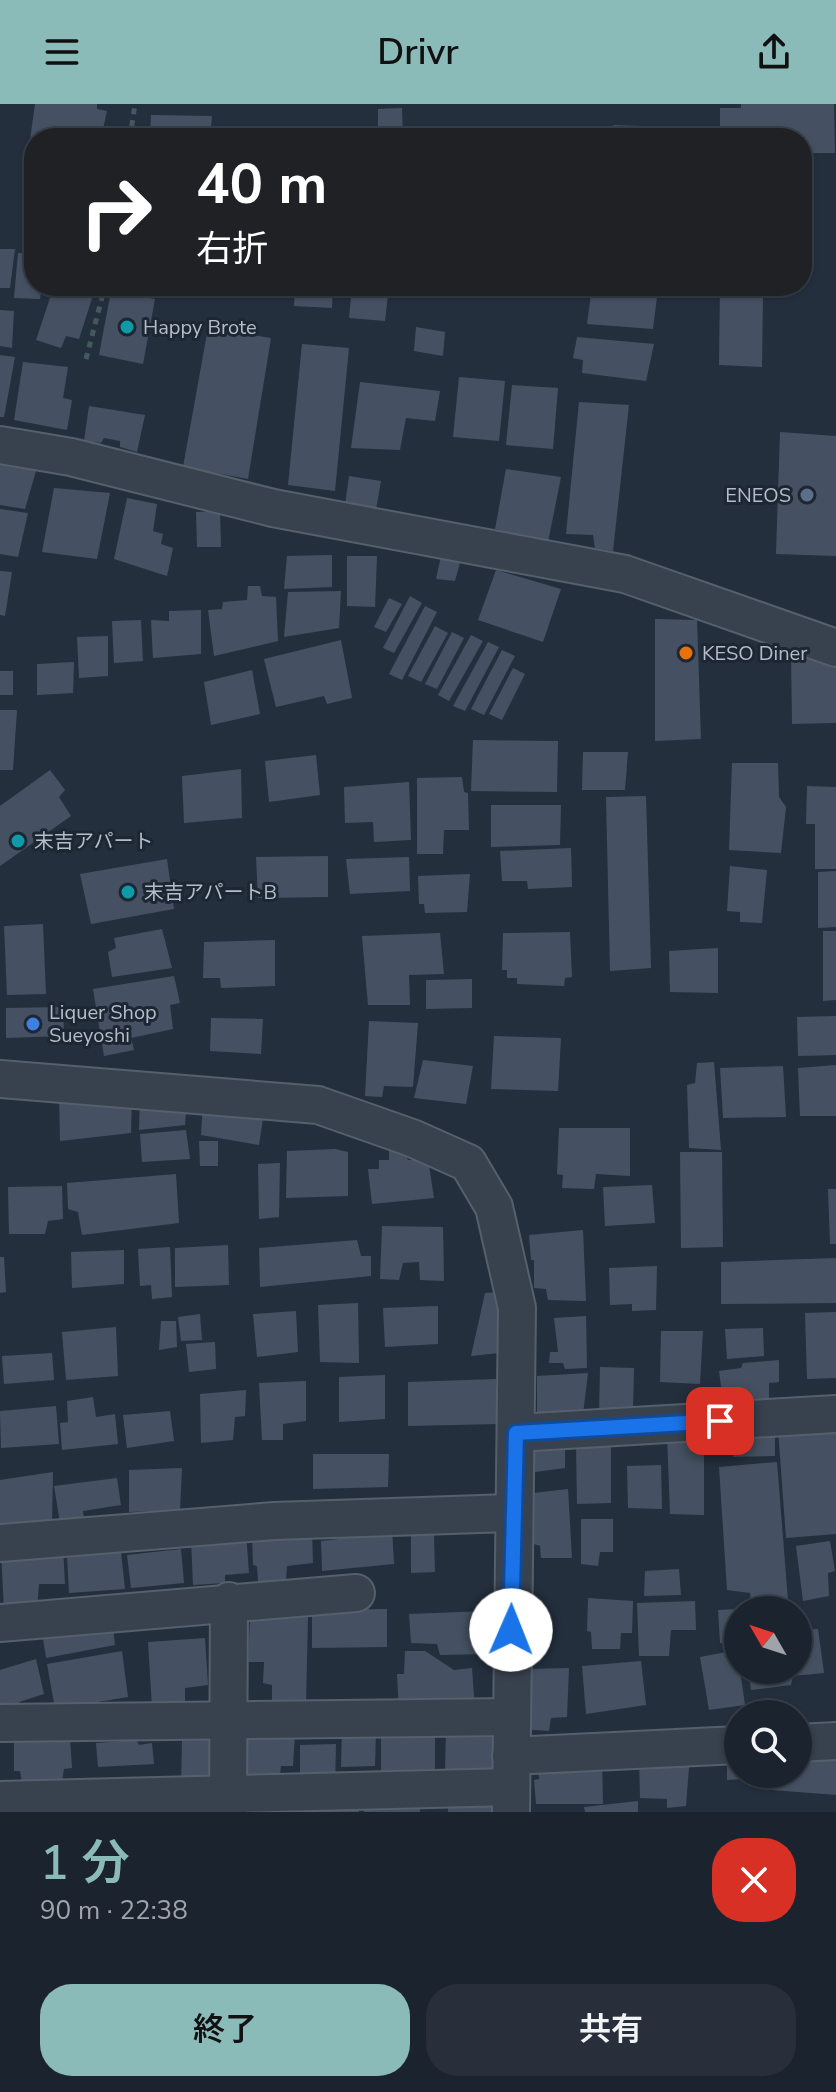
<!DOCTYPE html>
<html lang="ja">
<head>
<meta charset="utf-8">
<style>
  :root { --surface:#1b232e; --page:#282f3a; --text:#f1f3f6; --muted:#a0a4aa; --line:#39404a; --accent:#8bbbb9 }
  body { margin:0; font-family:"Nunito Sans","Noto Sans JP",sans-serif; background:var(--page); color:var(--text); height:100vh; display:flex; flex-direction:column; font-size:30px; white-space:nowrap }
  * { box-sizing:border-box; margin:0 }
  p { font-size:26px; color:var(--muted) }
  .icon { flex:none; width:44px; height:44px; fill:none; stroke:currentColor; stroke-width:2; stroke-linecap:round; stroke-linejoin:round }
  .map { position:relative; height:1708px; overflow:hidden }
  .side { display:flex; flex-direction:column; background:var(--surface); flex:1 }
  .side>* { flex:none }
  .banner { position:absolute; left:24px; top:24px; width:788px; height:168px; border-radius:32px; box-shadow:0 2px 6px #0004,0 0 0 2px var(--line); background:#202124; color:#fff; overflow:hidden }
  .needle { width:52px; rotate:309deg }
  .fabs { position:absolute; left:724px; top:1492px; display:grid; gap:16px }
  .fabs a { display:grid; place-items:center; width:88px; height:88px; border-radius:50%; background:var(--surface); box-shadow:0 2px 6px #0004,0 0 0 2px var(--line); font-size:40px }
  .pin { position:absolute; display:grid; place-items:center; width:68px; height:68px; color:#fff; margin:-34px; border-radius:16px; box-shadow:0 4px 12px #0006 }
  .me { position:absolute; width:88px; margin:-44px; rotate:1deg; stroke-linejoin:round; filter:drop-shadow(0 0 6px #0008) }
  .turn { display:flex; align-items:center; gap:28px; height:168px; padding:0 40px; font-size:36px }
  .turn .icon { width:104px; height:104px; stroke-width:2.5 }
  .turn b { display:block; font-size:56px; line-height:68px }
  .round { display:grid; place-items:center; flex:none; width:84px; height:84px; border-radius:32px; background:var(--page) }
  .headline { display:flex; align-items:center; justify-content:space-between; height:136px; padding:0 40px }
  h1 { font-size:48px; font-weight:600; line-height:60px; color:var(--accent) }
  .primary-button { display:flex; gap:16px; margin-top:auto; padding:16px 40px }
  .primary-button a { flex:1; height:92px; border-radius:32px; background:var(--accent); color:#111; font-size:32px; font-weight:600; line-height:92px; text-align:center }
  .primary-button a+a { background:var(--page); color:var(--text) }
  header { display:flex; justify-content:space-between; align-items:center; height:104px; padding:0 40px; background:var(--accent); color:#111; font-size:36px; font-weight:600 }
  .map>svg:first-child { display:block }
  .building { fill:#455162 }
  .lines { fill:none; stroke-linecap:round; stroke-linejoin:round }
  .minor-casing { stroke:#565f6c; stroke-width:40 }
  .path { stroke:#44595c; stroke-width:5; stroke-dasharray:6 6; stroke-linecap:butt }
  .minor { stroke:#38414e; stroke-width:36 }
  .route-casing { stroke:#114b97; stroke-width:20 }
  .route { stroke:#1a73e8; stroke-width:14 }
  .culture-dot { fill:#0f9aa8; stroke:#1d2633; stroke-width:3 }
  .service-dot { fill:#5c6f8a; stroke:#1d2633; stroke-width:3 }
  .food-dot { fill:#e8710a; stroke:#1d2633; stroke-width:3 }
  .shop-dot { fill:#3f7fe0; stroke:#1d2633; stroke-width:3 }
  .labels { text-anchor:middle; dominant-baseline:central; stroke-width:6; stroke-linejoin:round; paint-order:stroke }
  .poi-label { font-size:20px; fill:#b4bcc9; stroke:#1d2633; text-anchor:start }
</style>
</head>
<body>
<header><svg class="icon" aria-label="menu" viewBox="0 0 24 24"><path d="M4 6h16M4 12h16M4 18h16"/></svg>Drivr<svg class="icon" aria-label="share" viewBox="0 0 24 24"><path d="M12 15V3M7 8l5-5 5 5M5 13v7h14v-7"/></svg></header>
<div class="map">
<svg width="836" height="1708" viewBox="0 0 836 1708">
  <rect width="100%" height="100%" fill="#242f3e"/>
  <g class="building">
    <path d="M35,0H97V5L107,7L101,34L30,36Z"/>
    <path d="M741,0H834L835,49H802V34H720V4H741Z"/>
    <path d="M402,4L403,34H378V5Z"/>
    <path d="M151,11L212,12L210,34H150Z"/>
    <path d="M613,21L670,23L669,34H612Z"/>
    <path d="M0,145H15L10,184H0Z"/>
    <path d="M18,149L34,150V182H42L40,195L14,194Z"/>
    <path d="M54,182H96L79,235L66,232L61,244L36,236Z"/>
    <path d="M295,182H333L332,204L294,202Z"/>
    <path d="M352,182H389L385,217L349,214Z"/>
    <path d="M720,182H775V191H763L762,263L719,261Z"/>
    <path d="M592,183L658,185L653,225L587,220Z"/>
    <path d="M111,187L155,195L143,260L99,251Z"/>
    <path d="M0,206L14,207L12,244L0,242Z"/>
    <path d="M416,223L445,228L443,252L414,247Z"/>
    <path d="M208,224L271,234L248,375L183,363Z"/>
    <path d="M577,233L654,240L646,277L582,269L583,256L573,254Z"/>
    <path d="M302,240L349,244L335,387L288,381Z"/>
    <path d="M0,251L15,253L4,313H0Z"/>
    <path d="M23,258L68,263L63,294L72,296L67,326L14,316Z"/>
    <path d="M459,273L505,277L499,337L453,333Z"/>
    <path d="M360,278L440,287L435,317L406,314L400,346L351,344Z"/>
    <path d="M512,281L558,284L553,345L506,341Z"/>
    <path d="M579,298L629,301L613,447L595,444L593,431L566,430Z"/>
    <path d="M89,302L145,311L137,348L120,343V337L104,334L101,339L84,337Z"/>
    <path d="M780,328L836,332V452L776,450Z"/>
    <path d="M0,361L36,367L25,405L0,401Z"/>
    <path d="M506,365L561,373L548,438L495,425Z"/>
    <path d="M349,372L381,377L376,406L345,401Z"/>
    <path d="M54,384L110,389L97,455L42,448Z"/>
    <path d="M127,394L157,400L153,427L163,430L161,440L173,444L167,472L114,455Z"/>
    <path d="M0,405L28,409L18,453L0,450Z"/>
    <path d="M220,407L221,443H197L196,408Z"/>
    <path d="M332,451V483L284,485L287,452Z"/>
    <path d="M347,452H377L375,503L347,502Z"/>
    <path d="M441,452L461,455L455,477L436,475Z"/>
    <path d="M496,466L561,485L543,538L478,516Z"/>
    <path d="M0,467L12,468L5,512L0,511Z"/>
    <path d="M248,482H260L262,492L276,493L278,537L214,552L208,506L222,505L223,498L247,496Z"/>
    <path d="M341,487L339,524L284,533L288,488Z"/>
    <path d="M410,492L422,499L394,549L383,544Z"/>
    <path d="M389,494L402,500L386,528L374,523Z"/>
    <path d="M425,502L437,508L402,576L389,570Z"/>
    <path d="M201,506V550L153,554L151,516L169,517V507Z"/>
    <path d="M655,515L697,516L701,635L655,637Z"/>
    <path d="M141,516L143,557L114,559L112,517Z"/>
    <path d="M435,522L448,529L421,578L408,572Z"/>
    <path d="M452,528L464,534L437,585L425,580Z"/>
    <path d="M471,531L483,537L449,597L438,591Z"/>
    <path d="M108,532V572L79,574L77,533Z"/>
    <path d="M341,536L352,594L327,600L324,592L276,603L264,555Z"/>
    <path d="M488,538L499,543L465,607L453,602Z"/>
    <path d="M804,543L836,558V619L792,620L791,548Z"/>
    <path d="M502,546L515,552L484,611L471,605Z"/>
    <path d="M74,558L73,589L37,591V560Z"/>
    <path d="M513,564L525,570L502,616L489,610Z"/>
    <path d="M252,566L260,610L211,621L204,578Z"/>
    <rect x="0" y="567" width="13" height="24"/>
    <path d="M0,606H17L13,666H0Z"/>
    <path d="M473,636L558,637L557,688L471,687Z"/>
    <path d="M583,648H628L625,686H582Z"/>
    <path d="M316,651L320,691L269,698L265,657Z"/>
    <path d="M732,659H778L779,693L786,703L781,749L729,746Z"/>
    <path d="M241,665L242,714L184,719L182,672Z"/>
    <path d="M50,666L65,686L59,693L71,712L0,762V702Z"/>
    <path d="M462,673L464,688L468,689L469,726H444L443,750H417V674Z"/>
    <path d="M409,678L411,736L374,738L373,718L345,719L344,683Z"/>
    <path d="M807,682L836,683V765H815V720H806Z"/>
    <path d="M646,692L651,864L610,867L606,693Z"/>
    <path d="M491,701H561L560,741L491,743Z"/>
    <path d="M571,744L572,783L528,785L527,777H502L500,747Z"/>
    <path d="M328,752V793L258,794L256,753Z"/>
    <path d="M409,753L410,787L350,790L346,755Z"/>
    <path d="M167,755L174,805L91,820L80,770Z"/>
    <path d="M730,762L767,766L762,819L740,818V808L727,807Z"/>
    <path d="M836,767V823L818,824V768Z"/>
    <path d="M470,770L467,808L425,809L424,800H419L418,772Z"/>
    <path d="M43,820L46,890L7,891L4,822Z"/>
    <path d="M162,825L172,864L112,873L108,848L116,844L114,834Z"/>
    <path d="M823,827H836V896L823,897Z"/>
    <path d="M570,828L572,873L565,874L564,882L517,880V874H507V866H502L503,829Z"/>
    <path d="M440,829L444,870L409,871L410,901H368L362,832Z"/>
    <path d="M275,836V882L221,884L220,874H203L204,838Z"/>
    <path d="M718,844V889L670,888L669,847Z"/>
    <path d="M174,872L180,899L170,901L173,925L131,934L134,946L104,952L93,885Z"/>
    <path d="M472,875V904L426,905V876Z"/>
    <path d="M63,903L64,932L6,934V904Z"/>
    <path d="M836,912V951L798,952L797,913Z"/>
    <path d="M211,914L263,915L261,950L210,947Z"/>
    <path d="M369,917L418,919L413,983L384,982L382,993L365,992Z"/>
    <path d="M494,932L561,934L558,987L491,985Z"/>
    <path d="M423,956L473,962L466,1000L414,994Z"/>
    <path d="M714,958L721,1046L689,1044L687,981L695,979L697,959Z"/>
    <path d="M836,961V1012H800L798,964Z"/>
    <path d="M783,962L786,1013L723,1014L720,964Z"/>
    <path d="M59,991H132L131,1029L60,1037Z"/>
    <path d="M140,991L187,997L185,1021L139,1026Z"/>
    <path d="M203,998L264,1008L259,1041L201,1031Z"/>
    <path d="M559,1024H630V1072L596,1070L594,1085L562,1084L563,1071L557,1070Z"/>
    <path d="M186,1026L190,1055L142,1058L140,1030Z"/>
    <path d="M199,1037H218V1062H200Z"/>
    <path d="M401,1041L408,1056L428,1055L434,1094L372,1100L368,1065H379V1056H389V1042Z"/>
    <path d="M335,1045L348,1048V1092L286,1094L287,1047Z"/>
    <path d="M680,1048H722L723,1143L681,1144Z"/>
    <path d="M280,1059L279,1113L259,1115L258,1060Z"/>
    <path d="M176,1070L179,1119L82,1131L78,1108L68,1105L67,1079Z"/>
    <path d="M652,1081L655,1119L605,1122L603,1083Z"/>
    <path d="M62,1082L63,1115L48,1117L45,1130H9L8,1083Z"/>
    <path d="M828,1085H836V1140H830Z"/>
    <path d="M382,1122L443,1123L444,1177L420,1176L419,1158L403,1159L399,1176L380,1175Z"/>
    <path d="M583,1126L586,1197L548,1196L546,1185L534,1184V1156H531L529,1131Z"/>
    <path d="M357,1136L361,1152H371V1172L260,1183L259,1144Z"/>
    <path d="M228,1141L229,1181L175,1183V1144Z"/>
    <path d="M170,1143L172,1193L152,1195L151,1181L140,1182L138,1145Z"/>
    <path d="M124,1146V1180L72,1184L71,1148Z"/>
    <path d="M0,1153H4L6,1188L0,1189Z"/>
    <path d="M836,1154V1199L721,1200V1158Z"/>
    <path d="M657,1162L656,1206L632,1207V1200L610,1201L609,1164Z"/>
    <path d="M501,1188L499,1249L471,1252L485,1189Z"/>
    <path d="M358,1199L359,1259L320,1258L318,1201Z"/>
    <path d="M438,1202V1240L385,1243L383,1204Z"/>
    <path d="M296,1207L298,1248L257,1253L253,1210Z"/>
    <path d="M836,1208V1274L807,1275L805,1209Z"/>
    <path d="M200,1210L202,1236L181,1237L178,1213Z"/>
    <path d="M586,1212L587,1264L565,1265L563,1259H549L550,1248H558L554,1214Z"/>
    <path d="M161,1217H176L177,1243L159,1246Z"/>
    <path d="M116,1223L118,1272L66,1276L62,1228Z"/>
    <path d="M763,1224L764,1252L727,1255L725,1225Z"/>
    <path d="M661,1227H703L700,1280L660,1278Z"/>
    <path d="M215,1238L216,1265L189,1268L186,1240Z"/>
    <path d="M52,1249L54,1276L4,1280L2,1252Z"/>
    <path d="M779,1256V1278L769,1279V1298L724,1304L719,1267L741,1264L743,1259Z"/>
    <path d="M600,1263L634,1264L633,1304H626L625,1313L599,1311Z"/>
    <path d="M588,1269L583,1310L537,1309V1272Z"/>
    <path d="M385,1271V1315L339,1318V1273Z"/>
    <path d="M496,1275L497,1320L408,1322V1278Z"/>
    <path d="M306,1277V1317L283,1320V1336H262L259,1279Z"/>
    <path d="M246,1286L245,1312L235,1313L233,1336L201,1339L200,1290Z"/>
    <path d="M93,1293L96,1313L115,1310L118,1340L62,1346L60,1319L68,1318L67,1297Z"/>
    <path d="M56,1302L59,1340L1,1344L0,1307Z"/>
    <path d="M170,1307L174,1337L127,1344L123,1311Z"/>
    <path d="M836,1320V1430L786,1434L778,1325Z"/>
    <path d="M775,1322V1352L733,1353L732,1343H726L724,1324Z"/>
    <path d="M704,1328V1411L670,1410L667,1330Z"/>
    <path d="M535,1334L565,1335V1364L535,1368Z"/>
    <path d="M611,1337V1399L577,1400L576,1338Z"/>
    <path d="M313,1350H389L388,1383L313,1385Z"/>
    <path d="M777,1358L788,1496L765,1497L764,1506H752L750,1489L727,1486L719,1363Z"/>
    <path d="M661,1361L662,1405L628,1404L627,1362Z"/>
    <path d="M182,1364L180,1406L129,1408V1366Z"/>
    <path d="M53,1368L52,1420L0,1425V1376Z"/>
    <path d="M117,1374L121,1401L83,1407L85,1420L61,1425L54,1382Z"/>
    <path d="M568,1385L572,1454H541L540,1442L534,1440L533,1389Z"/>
    <path d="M581,1415H613V1448H600L598,1462L581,1460Z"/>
    <path d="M392,1424L394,1460L322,1467L321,1437L338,1435L342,1429Z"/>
    <path d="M312,1426L313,1459L287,1462L286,1477H258L257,1462L253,1461L252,1429Z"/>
    <path d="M246,1429L249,1469L225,1471V1479L193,1481L191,1435Z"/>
    <path d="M411,1430L434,1431L435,1468L411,1469Z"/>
    <path d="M830,1437L835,1467L828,1469L829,1492L803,1497L796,1442Z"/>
    <path d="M63,1443L65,1480H39L37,1505L4,1507L1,1446Z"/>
    <path d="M181,1445L184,1479L131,1484L127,1451Z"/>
    <path d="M121,1448L125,1485L69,1489L67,1452Z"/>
    <path d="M679,1465L681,1491L644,1492L645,1467Z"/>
    <path d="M588,1494L633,1497L632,1529H621L620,1545H592L591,1528L587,1527Z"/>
    <path d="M695,1497L696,1526H671L669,1552H639L637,1499Z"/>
    <path d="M387,1505V1543L312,1544V1506Z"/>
    <path d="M738,1505L737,1538L720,1539L718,1506Z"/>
    <path d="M487,1507V1550L440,1551L437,1540L411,1539L409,1510Z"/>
    <path d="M308,1513L306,1600H272V1581L263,1579L264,1558H248L250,1514Z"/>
    <path d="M112,1515L115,1541L46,1554L41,1522Z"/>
    <path d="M818,1525L824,1569L793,1572L791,1581L751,1586L748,1566H798V1526Z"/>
    <path d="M205,1534L208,1581L185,1584V1611L152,1603L148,1538Z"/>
    <path d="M737,1546L745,1601L709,1606L700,1553Z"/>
    <path d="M122,1547L128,1593L55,1605L47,1560Z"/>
    <path d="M405,1547H425L454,1566L472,1564L475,1606L399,1607L397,1570H404Z"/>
    <path d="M36,1555L44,1590L19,1598L22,1607L0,1613V1566Z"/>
    <path d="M641,1557L646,1601L586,1610L582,1562Z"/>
    <path d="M569,1564L567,1613L551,1614L549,1627L522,1625L524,1565Z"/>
    <path d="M493,1623V1669H445L446,1624Z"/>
    <path d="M342,1626L376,1628L375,1662L341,1663Z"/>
    <path d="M295,1629L293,1662H281L280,1671L235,1672L236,1631Z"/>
    <path d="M435,1629V1673L381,1674V1631Z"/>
    <path d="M70,1634L72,1664L64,1665L62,1677L22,1678L20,1667H14V1637Z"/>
    <path d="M216,1635L212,1684L181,1683L182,1636Z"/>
    <path d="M136,1636L139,1641L152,1639L154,1660L98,1663L96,1639Z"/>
    <path d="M336,1640L335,1683L300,1684V1641Z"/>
    <path d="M836,1640V1691L772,1686L771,1670H798V1643Z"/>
    <path d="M738,1644V1670H764V1674L727,1676V1645Z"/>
    <path d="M690,1651L686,1702L667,1704V1695L640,1694L639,1653Z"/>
    <path d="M602,1658L603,1700H536L534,1676L539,1675L538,1662Z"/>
    <path d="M448,1697L495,1698V1708H448Z"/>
    <path d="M638,1697V1708H585L584,1703Z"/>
    <path d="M364,1698L420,1700V1708H364Z"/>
    <path d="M308,1700L359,1702V1708H308Z"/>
  </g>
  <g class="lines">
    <g class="minor-casing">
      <g id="minor">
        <path d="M0,341L71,353L273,404L625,470L836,544"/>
        <path d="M0,975L318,1001L412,1034L468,1059L494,1103L517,1204L511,1708"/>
        <path d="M516,1329L836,1310"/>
        <path d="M0,1439L274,1417L513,1409"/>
        <path d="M0,1519L356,1489"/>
        <path d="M0,1619L510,1613"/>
        <path d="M798,1639L836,1637"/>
        <path d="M511,1652L738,1641"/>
        <path d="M0,1696L511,1683"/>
        <path d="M228,1708L229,1497"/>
      </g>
    </g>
    <g class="path">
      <path d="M130,34L135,0"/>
      <path d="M86,255L105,182"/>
    </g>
    <use href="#minor" class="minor"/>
  </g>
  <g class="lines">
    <g class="route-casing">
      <path id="route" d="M511,1526L516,1329L720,1317"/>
    </g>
    <use href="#route" class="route"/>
  </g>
  <g class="culture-dot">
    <circle cx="127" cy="223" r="8"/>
    <circle cx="18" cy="737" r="8"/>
    <circle cx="128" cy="788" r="8"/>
  </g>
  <circle class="service-dot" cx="807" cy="391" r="8"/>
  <circle class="food-dot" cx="686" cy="549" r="8"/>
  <circle class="shop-dot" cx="33" cy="920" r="8"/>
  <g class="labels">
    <g class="poi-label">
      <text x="143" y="223">Happy Brote</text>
      <text x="791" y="391" text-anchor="end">ENEOS</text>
      <text x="702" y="549">KESO Diner</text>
      <text x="34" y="737">末吉アパート</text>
      <text x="144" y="788">末吉アパートB</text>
      <text x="49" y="908">Liquer Shop<tspan x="49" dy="23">Sueyoshi</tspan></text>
    </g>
  </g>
</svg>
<div class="fabs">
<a><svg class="needle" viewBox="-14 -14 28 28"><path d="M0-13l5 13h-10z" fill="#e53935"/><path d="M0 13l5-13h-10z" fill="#a0a4aa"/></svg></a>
<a><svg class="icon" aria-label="search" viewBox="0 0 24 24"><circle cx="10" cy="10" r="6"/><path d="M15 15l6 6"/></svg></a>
</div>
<div class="pin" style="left:720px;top:1317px;background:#d93025"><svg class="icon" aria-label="arrive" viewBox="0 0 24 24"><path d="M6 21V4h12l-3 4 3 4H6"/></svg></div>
<svg class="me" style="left:511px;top:1526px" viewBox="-20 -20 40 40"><circle r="19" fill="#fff"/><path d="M0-13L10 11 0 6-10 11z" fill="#1a73e8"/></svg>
<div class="banner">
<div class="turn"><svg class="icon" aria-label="right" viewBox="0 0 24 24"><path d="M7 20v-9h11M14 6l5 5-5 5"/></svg><div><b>40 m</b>右折</div></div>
</div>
</div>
<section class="side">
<div class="headline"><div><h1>1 分</h1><p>90 m · 22:38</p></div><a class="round" style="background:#d93025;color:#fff"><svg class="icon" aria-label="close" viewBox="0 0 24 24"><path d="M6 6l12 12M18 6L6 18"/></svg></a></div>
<div class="primary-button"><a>終了</a><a>共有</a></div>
</section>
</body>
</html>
